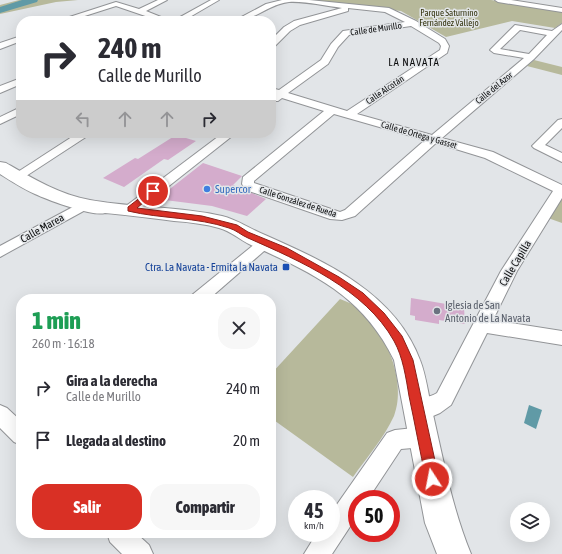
<!DOCTYPE html>
<html lang="es">
<head>
<meta charset="utf-8">
<style>
  :root { --surface:#fff; --page:#f7f7f7; --text:#2b2b33; --muted:#7c7c81; --accent:#d93025 }
  body { margin:0; font-family:"Asap Condensed",sans-serif; background:var(--page); color:var(--text); height:100vh; display:flex; flex-direction:column; font-size:15px; white-space:nowrap }
  * { box-sizing:border-box; margin:0 }
  p { font-size:13px; color:var(--muted) }
  .icon { flex:none; width:22px; height:22px; fill:none; stroke:currentColor; stroke-width:2; stroke-linecap:round; stroke-linejoin:round }
  .map { position:relative; flex:1; overflow:hidden }
  .drawer { position:absolute; left:16px; top:294px; width:260px; height:244px; display:flex; flex-direction:column; background:var(--surface); border-radius:16px; box-shadow:0 4px 16px #0002 }
  .drawer>* { flex:none }
  .top-card { position:absolute; left:16px; top:16px; width:260px; height:122px; border-radius:16px; box-shadow:0 4px 16px #0002; background:#fff; color:var(--text); overflow:hidden }
  .fabs { position:absolute; left:510px; top:502px; display:grid; gap:8px }
  .fabs a { display:grid; place-items:center; width:40px; height:40px; border-radius:50%; background:var(--surface); box-shadow:0 4px 16px #0002; font-size:20px }
  .speed { position:absolute; left:288px; top:490px; display:flex; gap:8px; font-size:20px; font-weight:700; text-align:center }
  .speed>* { display:grid; place-content:center; width:52px; height:52px; border-radius:50%; background:var(--surface); box-shadow:0 4px 16px #0002; line-height:1 }
  .speed small { font-size:10px; font-weight:400 }
  .speed .limit { border:6px solid #d22; background:#fff; color:#111 }
  .pin { position:absolute; display:grid; place-items:center; width:34px; height:34px; color:#fff; margin:-17px; border:2px solid #fff; border-radius:50%; box-shadow:0 1px 4px #0007 }
  .me { position:absolute; width:44px; margin:-22px; rotate:349deg; stroke-linejoin:round; filter:drop-shadow(0 0 3px #0008) }
  .turn { display:flex; align-items:center; gap:14px; height:84px; padding:0 16px; font-size:18px }
  .turn .icon { width:52px; height:52px; stroke-width:2.5 }
  .turn b { display:block; font-size:28px; line-height:34px }
  .lanes { display:flex; align-items:center; height:38px; padding:0 16px; background:#0003; justify-content:center; gap:20px; direction:ltr }
  .lanes .off { opacity:.35 }
  .round { display:grid; place-items:center; flex:none; width:42px; height:42px; border-radius:16px; background:var(--page) }
  .overview { display:flex; align-items:center; justify-content:space-between; height:68px; padding:0 16px }
  h1 { font-size:24px; font-weight:800; line-height:30px; color:#1e9e55 }
  .primary-button { display:flex; gap:8px; margin-top:auto; padding:8px 16px }
  .primary-button a { flex:1; height:46px; border-radius:16px; background:var(--accent); color:#fff; font-size:16px; font-weight:800; line-height:46px; text-align:center }
  .primary-button a+a { background:var(--page); color:var(--text) }
  ul { padding:0; list-style:none }
  li { display:flex; align-items:center; gap:12px; height:52px; padding:0 16px }
  li div { flex:1 }
  li b { display:block; font-size:15px }
  li em { font-style:normal }
  .map>svg:first-child { display:block }
  .green { fill:#b7b99b }
  .water { fill:#609aa6 }
  .lines { fill:none; stroke-linecap:round; stroke-linejoin:round }
  .river { fill:#609aa6; fill-rule:evenodd }
  .building { fill:#d4accc }
  .street-casing { stroke:#929497; stroke-width:2 }
  .secondary-casing { stroke:#929497; stroke-width:2 }
  .street { fill:#fff; fill-rule:evenodd }
  .secondary { fill:#fff; fill-rule:evenodd }
  .route { fill:#d93025; stroke:#8d1f18 }
  .shop-dot { fill:#3f7fe0; stroke:#e2e5e8; stroke-width:1.5 }
  .transit-dot { fill:#1a4fb4; stroke:#e2e5e8; stroke-width:1.5 }
  .worship-dot { fill:#6b7280; stroke:#e2e5e8; stroke-width:1.5 }
  .labels { text-anchor:middle; dominant-baseline:central; stroke-width:3; stroke-linejoin:round; paint-order:stroke }
  .far-park-label { font-size:9px; fill:#32320d; stroke:#e2e5e8 }
  .far-street-label { font-size:9px; fill:#0b0c0d; stroke:#e2e5e8 }
  .far-quarter-label { font-size:11px; letter-spacing:1px; fill:#0b0c0d; stroke:#e2e5e8 }
  .shop-label { font-size:11px; fill:#366cbe; stroke:#e2e5e8; text-anchor:start }
  .street-label { font-size:11px; fill:#0b0c0d; stroke:#e2e5e8 }
  .transit-label { font-size:11px; fill:#164399; stroke:#e2e5e8; text-anchor:end }
  .worship-label { font-size:11px; fill:#5b616d; stroke:#e2e5e8; text-anchor:start }
</style>
</head>
<body>
<div class="map">
<svg width="562" height="554" viewBox="0 0 562 554">
  <rect width="100%" height="100%" fill="#e2e5e8"/>
  <g class="green">
    <path d="M19,0H78L56,2L0,14V5Z"/>
    <path d="M302,0H491L562,11V23L555,28L512,21L446,37L401,11Z"/>
    <path d="M534,60L562,67V75L527,66Z"/>
    <path d="M560,198L562,199V223L548,218Z"/>
    <path d="M340,299C345,301 350,303 354,305C384,324 408,382 394,416C384,438 367,457 353,477L271,418V374Z"/>
  </g>
  <path class="water" d="M529,405L542,410L536,429L524,423Z"/>
  <g class="lines">
    <path class="river" d="M22,0H38L37,2L0,13V7Z"/>
  </g>
  <g class="building">
    <path d="M176,135L196,141L168,160L164,159L124,187L103,178L135,158L138,159Z"/>
    <path d="M203,163L242,176L233,185L266,199L247,216L212,206L157,199Z"/>
    <path d="M411,298L464,307L465,324L439,320V324L415,320V316L410,315Z"/>
  </g>
  <g class="lines">
    <g class="street-casing">
      <g id="street">
        <path d="M158,0H167L146,11L171,21H160L116,6L69,21H57L116,2L139,9Z"/>
        <path d="M211,0H219L183,21H173Z"/>
        <path d="M282,0H309L389,8L416,21L445,39L449,46L447,53L357,114L432,135L524,58L494,53L490,50L515,25L552,31L562,24V30L534,59L442,138L493,152L562,185V198L517,271L493,320L562,331V345L487,333L451,405L440,413L433,416L418,415L411,412L408,406L411,400C421,396 428,399 437,393L501,271L553,191L485,158L436,143L355,216L342,220L330,219L246,190L242,184L243,177L324,111L282,98L278,101H271V96L273,95L271,94V88L279,90L321,60L331,44L343,31L405,22L385,12L348,8V11L300,25L290,31L274,47L271,48V40L284,27L294,21L342,8C326,6 305,1 289,2C269,4 254,21 234,21L266,4ZM411,26L439,43L441,46L440,50L347,111L288,93L328,64L338,47L349,35ZM520,30L547,35L529,54L500,49ZM334,114L425,140L345,210L340,212L254,183V181Z"/>
        <path d="M495,0H511L562,8V12L498,2Z"/>
        <path d="M21,36V41L0,49V43Z"/>
        <path d="M21,78V84L0,93V86Z"/>
        <path d="M21,107V114L0,124V117Z"/>
        <path d="M562,119V128L545,145L562,153V162L534,148L532,146L558,120Z"/>
        <path d="M78,133H92L20,180H12L10,177Z"/>
        <path d="M223,133H236L136,212H126L124,209L126,206Z"/>
        <path d="M84,201L89,202L91,205L89,208L0,257V246Z"/>
        <path d="M266,237L271,239L273,242L271,245L209,299H190L192,295L261,239Z"/>
        <path d="M0,405L7,408L21,421V445L14,442L0,428Z"/>
        <path d="M424,427L432,430L435,437L432,444L424,447L401,449L368,499H357V516L332,554H304L317,533H331V513L387,433L395,430Z"/>
        <path d="M107,533H136L149,545L153,554H122L110,542Z"/>
      </g>
    </g>
    <g class="secondary-casing">
      <path id="secondary" d="M0,162L6,163C32,178 60,195 90,200C134,208 179,206 222,216C238,220 250,229 265,235C326,262 395,293 420,360C426,375 428,393 432,410C443,458 452,508 471,554H437L425,523L394,360C363,296 313,273 251,245C240,240 231,231 219,228C205,224 189,222 174,221C151,218 128,215 105,213C93,217 48,200 35,194C23,189 11,181 0,174Z"/>
    </g>
    <use href="#street" class="street"/>
    <use href="#secondary" class="secondary"/>
  </g>
  <path class="route" d="M150,190L157,191L137,208L202,216L237,225L248,232L287,248L339,277L363,293L384,313L402,336L413,360L439,479L437,484L432,486L428,484L426,479C420,452 415,424 409,396C406,378 403,357 394,341C365,289 300,261 248,238C241,235 236,230 229,228C197,217 161,219 128,211V207Z"/>
  <circle class="shop-dot" cx="207" cy="189" r="4"/>
  <rect class="transit-dot" x="282" y="263" width="8" height="8" rx="2"/>
  <circle class="worship-dot" cx="437" cy="311" r="4"/>
  <g class="labels">
    <g class="far-park-label">
      <text x="449" y="13">Parque Saturnino<tspan x="449" dy="10">Fernández Vallejo</tspan></text>
    </g>
    <g class="far-street-label">
      <text transform="translate(376 29) rotate(-8)">Calle de Murillo</text>
      <text transform="translate(494 88) rotate(-39)">Calle del Azor</text>
      <text transform="translate(385 90) rotate(-34)">Calle Alcotán</text>
      <text transform="translate(419 135) rotate(16)">Calle de Ortega y Gasset</text>
      <text transform="translate(298 202) rotate(18)">Calle González de Rueda</text>
    </g>
    <g class="far-quarter-label">
      <text x="414" y="62">LA NAVATA</text>
    </g>
    <g class="shop-label">
      <text x="215" y="189">Supercor</text>
    </g>
    <g class="street-label">
      <text transform="translate(42 228) rotate(-29)">Calle Marea</text>
      <text transform="translate(515 263) rotate(-59)">Calle Capilla</text>
    </g>
    <g class="transit-label">
      <text x="278" y="267">Ctra. La Navata - Ermita la Navata</text>
    </g>
    <g class="worship-label">
      <text x="445" y="305">Iglesia de San<tspan x="445" dy="13">Antonio de La Navata</tspan></text>
    </g>
  </g>
</svg>
<div class="fabs">
<a><svg class="icon" aria-label="layers" viewBox="0 0 24 24"><path d="M12 4l9 5-9 5-9-5zM3 14l9 5 9-5"/></svg></a>
</div>
<div class="speed"><div>45<small>km/h</small></div><div class="limit">50</div></div>
<div class="pin" style="left:153px;top:191px;background:#d93025"><svg class="icon" aria-label="arrive" viewBox="0 0 24 24"><path d="M6 21V4h12l-3 4 3 4H6"/></svg></div>
<svg class="me" style="left:432px;top:479px" viewBox="-20 -20 40 40"><circle r="17" fill="#d93025" stroke="#fff" stroke-width="3"/><path d="M0-11L8 9 0 5-8 9z" fill="#fff"/></svg>
<div class="top-card">
<div class="turn"><svg class="icon" aria-label="right" viewBox="0 0 24 24"><path d="M7 20v-9h11M14 6l5 5-5 5"/></svg><div><b>240 m</b>Calle de Murillo</div></div>
<div class="lanes"><svg class="icon off" aria-label="left" viewBox="0 0 24 24"><path d="M17 20v-9H6M10 6l-5 5 5 5"/></svg><svg class="icon off" aria-label="ahead" viewBox="0 0 24 24"><path d="M12 20V5M6 11l6-6 6 6"/></svg><svg class="icon off" aria-label="ahead" viewBox="0 0 24 24"><path d="M12 20V5M6 11l6-6 6 6"/></svg><svg class="icon" aria-label="right" viewBox="0 0 24 24"><path d="M7 20v-9h11M14 6l5 5-5 5"/></svg></div>
</div>
<section class="drawer">
<div class="overview"><div><h1>1 min</h1><p>260 m · 16:18</p></div><a class="round"><svg class="icon" aria-label="close" viewBox="0 0 24 24"><path d="M6 6l12 12M18 6L6 18"/></svg></a></div>
<ul>
<li><svg class="icon" aria-label="right" viewBox="0 0 24 24"><path d="M7 20v-9h11M14 6l5 5-5 5"/></svg><div><b>Gira a la derecha</b><p>Calle de Murillo</p></div><em>240 m</em></li>
<li><svg class="icon" aria-label="arrive" viewBox="0 0 24 24"><path d="M6 21V4h12l-3 4 3 4H6"/></svg><div><b>Llegada al destino</b></div><em>20 m</em></li>
</ul>
<div class="primary-button"><a>Salir</a><a>Compartir</a></div>
</section>
</div>
</body>
</html>
